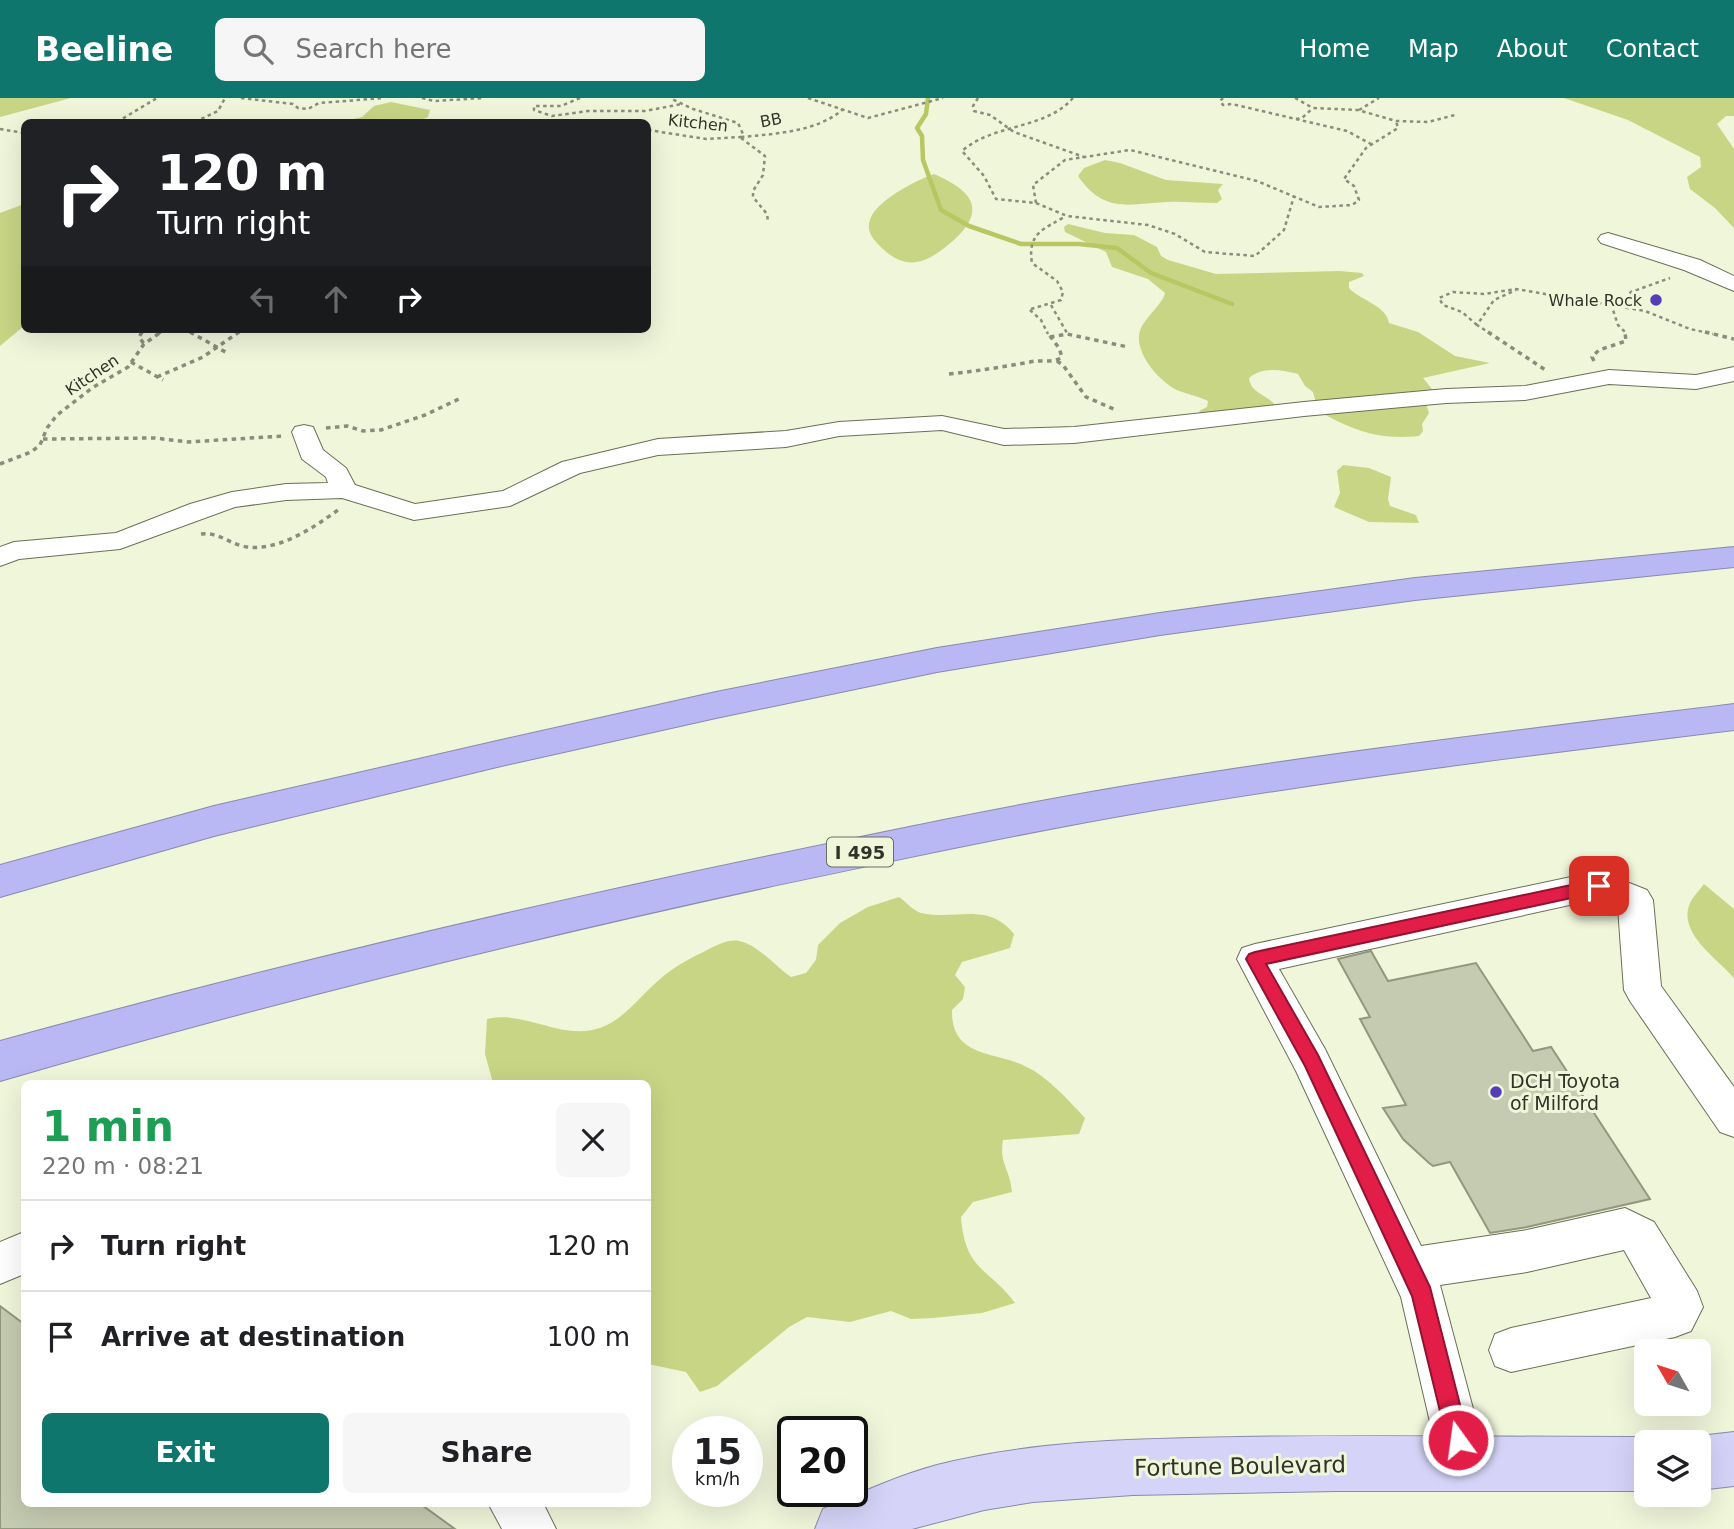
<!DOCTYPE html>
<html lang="en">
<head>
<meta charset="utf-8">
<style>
  :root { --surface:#fff; --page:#f6f6f6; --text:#202124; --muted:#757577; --line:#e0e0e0; --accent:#0f766e }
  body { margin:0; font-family:"DejaVu Sans",sans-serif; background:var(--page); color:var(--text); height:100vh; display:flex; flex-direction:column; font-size:26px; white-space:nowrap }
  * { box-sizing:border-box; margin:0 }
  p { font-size:23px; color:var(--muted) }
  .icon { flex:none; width:38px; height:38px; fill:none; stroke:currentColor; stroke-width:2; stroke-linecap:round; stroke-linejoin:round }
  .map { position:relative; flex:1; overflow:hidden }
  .details { position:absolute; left:21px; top:982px; width:630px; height:427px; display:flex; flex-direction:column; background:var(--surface); border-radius:10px; box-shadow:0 7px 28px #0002 }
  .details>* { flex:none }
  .guide { position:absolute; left:21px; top:21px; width:630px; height:214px; border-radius:10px; box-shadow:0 7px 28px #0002; background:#202124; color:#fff; overflow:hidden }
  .needle { width:46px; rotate:309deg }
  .tools { position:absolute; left:1634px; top:1241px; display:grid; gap:14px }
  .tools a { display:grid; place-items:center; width:77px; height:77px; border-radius:10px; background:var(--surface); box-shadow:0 7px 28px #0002; font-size:35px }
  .speed { position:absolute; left:672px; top:1318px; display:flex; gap:14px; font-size:35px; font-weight:700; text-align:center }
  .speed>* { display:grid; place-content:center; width:91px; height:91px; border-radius:50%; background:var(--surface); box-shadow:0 7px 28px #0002; line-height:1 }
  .speed small { font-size:18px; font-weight:400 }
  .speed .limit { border:4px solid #111; border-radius:10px; background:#fff; color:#111 }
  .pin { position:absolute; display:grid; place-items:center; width:60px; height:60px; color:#fff; margin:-30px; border-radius:14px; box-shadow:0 4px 10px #0006 }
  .me { position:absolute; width:77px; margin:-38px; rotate:346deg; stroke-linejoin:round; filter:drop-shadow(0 0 5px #0008) }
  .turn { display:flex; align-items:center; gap:24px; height:147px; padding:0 21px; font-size:32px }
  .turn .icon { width:91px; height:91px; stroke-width:2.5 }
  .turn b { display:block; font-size:49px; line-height:60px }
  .lanes { display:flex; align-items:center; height:66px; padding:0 21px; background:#0003; justify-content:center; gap:35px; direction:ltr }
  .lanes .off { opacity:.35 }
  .round { display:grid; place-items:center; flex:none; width:74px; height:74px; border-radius:10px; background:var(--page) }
  .summary { display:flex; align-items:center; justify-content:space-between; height:119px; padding:0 21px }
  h1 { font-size:42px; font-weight:800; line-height:52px; color:#1e9e55 }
  .cta { display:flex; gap:14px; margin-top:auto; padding:14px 21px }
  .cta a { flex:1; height:80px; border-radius:10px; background:var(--accent); color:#fff; font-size:28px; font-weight:800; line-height:80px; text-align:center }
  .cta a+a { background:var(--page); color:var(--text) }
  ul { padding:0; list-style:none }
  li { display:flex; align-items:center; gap:21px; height:91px; padding:0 21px; border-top:2px solid var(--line) }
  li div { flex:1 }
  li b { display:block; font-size:26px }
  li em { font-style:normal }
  header { display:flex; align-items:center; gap:42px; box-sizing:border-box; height:98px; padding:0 35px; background:var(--accent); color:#fff }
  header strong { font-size:33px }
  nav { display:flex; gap:38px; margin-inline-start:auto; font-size:24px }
  .search { width:490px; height:63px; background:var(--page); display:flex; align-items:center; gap:18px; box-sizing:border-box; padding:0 24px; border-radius:10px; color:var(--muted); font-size:26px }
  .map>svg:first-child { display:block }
  .green { fill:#c8d585 }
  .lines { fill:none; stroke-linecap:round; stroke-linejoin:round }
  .stream { stroke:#b8c761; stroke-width:4.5 }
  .building { fill:#c5cbb0; stroke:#93977e; stroke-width:2 }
  .minor-casing { stroke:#6b6f57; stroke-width:2 }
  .major-casing { stroke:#8989ad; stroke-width:2 }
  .highway-casing { stroke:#8989ad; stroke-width:2 }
  .path-far1 { stroke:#898d7b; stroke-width:2.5; stroke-dasharray:3.5 3.5; stroke-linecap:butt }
  .path { stroke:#898d7b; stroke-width:3.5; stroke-dasharray:4.5 4.5; stroke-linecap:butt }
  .minor { fill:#fff; fill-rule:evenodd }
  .major { fill:#d5d4f8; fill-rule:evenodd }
  .highway { fill:#b9b7f4; fill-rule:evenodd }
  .route { fill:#e11d48; stroke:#92132f; stroke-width:2 }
  .poi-dot { fill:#543db5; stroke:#f0f6da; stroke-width:2.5 }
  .labels { text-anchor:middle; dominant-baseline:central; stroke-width:6; stroke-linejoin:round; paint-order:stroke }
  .far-street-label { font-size:16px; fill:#313329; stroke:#f0f6da }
  .far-poi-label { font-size:16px; fill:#313329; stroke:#f0f6da; text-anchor:end }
  .shield { fill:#f0f6da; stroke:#6a6e5e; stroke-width:2 }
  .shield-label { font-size:18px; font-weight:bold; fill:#313329 }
  .poi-label { font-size:19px; fill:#313329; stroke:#f0f6da; text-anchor:start }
  .near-street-label { font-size:23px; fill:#313329; stroke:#f0f6da }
</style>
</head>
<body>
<header>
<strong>Beeline</strong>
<div class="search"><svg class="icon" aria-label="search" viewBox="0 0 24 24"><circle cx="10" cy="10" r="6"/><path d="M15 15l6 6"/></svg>Search here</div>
<nav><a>Home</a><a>Map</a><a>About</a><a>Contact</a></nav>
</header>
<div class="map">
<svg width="1734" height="1431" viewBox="0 0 1734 1431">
  <rect width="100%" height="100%" fill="#f0f6da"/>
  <g class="green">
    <path d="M0,0H71L0,19Z"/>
    <path d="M1564,0H1734V18H1726L1717,26L1734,51V130L1715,110L1690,91L1687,79L1701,69L1700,59L1628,22Z"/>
    <path d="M391,4L430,12L428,19L416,24H341L362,19L374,8Z"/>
    <path d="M1105,62L1120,65L1166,82L1223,86L1218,92L1222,101L1217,105C1200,105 1183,103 1167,104C1129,106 1104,116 1078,78L1084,70Z"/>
    <path d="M934,76C968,91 989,109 955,141C928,165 906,177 877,145C869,136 866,129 872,117C881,101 916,82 934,76Z"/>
    <path d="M24,106V228L0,248V115Z"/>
    <path d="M1068,126L1105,135L1134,137L1157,149L1161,158L1168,162L1216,176L1339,173L1362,175L1364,178L1349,184V190C1360,202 1387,208 1389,225L1418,234L1455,258L1490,265L1423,280L1432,291L1425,303L1429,315L1422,326L1423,333L1419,338C1377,342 1355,333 1318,313L1313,294L1305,288L1298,276C1282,272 1263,268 1249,280C1251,297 1269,296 1276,309L1205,320L1199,313L1207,309L1208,303C1198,298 1187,296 1177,292C1158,283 1131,251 1141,230C1147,218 1163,205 1165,195L1148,181L1112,169L1106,154L1065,134L1064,129Z"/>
    <path d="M1343,367L1369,370L1391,379L1388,401L1390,408L1416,417L1419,425L1369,424L1334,409L1340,395L1337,373Z"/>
    <path d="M1704,786L1734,811V880C1718,861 1677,835 1690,805C1693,798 1700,792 1704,786Z"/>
    <path d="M899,799C906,804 914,813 921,815C957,823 987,803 1014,836L1010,850L962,864L955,877L965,889L963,901L952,912C951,961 997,953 1027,969C1049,980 1068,1002 1085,1020L1079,1036L1003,1042C999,1067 1010,1070 1012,1094L973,1104L961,1119C965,1173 988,1169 1015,1205L982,1215L933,1220L911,1221L891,1213L850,1224L807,1219L789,1229L717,1288L700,1294L686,1274L648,1266V985H493L485,956L487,921C521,912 557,939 592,932C620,927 638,900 659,882C673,869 691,860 709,851C717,847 729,841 739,843C757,846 776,869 791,879L806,875L816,862L818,847L840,825L868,809Z"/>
  </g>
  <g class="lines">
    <path class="stream" d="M928,0L926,16L917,30L922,38L923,62L941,112L969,128L1021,146H1079L1117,150L1151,175L1232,206"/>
  </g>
  <g class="building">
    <path d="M1371,853L1388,883L1476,865L1533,953L1551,949L1650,1101L1527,1129L1490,1135L1450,1064L1433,1068L1429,1065L1403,1041L1383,1010L1406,1007L1360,921L1370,919L1338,861Z"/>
    <path d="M0,1208L24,1226V1405H419L455,1431H0Z"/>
  </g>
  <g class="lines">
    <g class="minor-casing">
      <g id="minor">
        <path d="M1608,135L1700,162L1734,178V193L1684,172L1601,145L1598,141L1601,137Z"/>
        <path d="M1734,269V283L1696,291L1609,286L1525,302L1446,305L1304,318L1074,345L1004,347L942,332L839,338L786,349L658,357L580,375L510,408L414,422L342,400L286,402L235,409L120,451L19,461L0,468V449L14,444L116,435L190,406L232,394L286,386L328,385L326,379L302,361L292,334L295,329L304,327L313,329L323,352L346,370L355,387L415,406L503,393L562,364L658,341L786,333L839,324L942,318L1004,331L1074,329L1304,304L1446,291L1525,288L1609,272L1696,277Z"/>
        <path d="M1599,773L1647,792L1653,802L1661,888L1734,989V1039L1720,1034L1630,903L1624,892L1618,810L1597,801L1279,871L1325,951L1421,1148L1527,1132L1625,1110L1654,1124L1697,1193L1703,1209L1691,1233L1675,1239L1511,1274L1495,1268L1489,1252L1495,1236L1511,1230L1651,1200L1624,1152L1527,1174L1440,1187L1488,1367L1481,1384L1464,1391L1447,1384L1440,1367L1401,1199L1296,973L1237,861L1242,850L1255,846Z"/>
        <path d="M24,1134V1176L0,1186V1144Z"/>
        <path d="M488,1405H543L556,1431H502Z"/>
      </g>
    </g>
    <g class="major-casing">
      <g id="major">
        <path d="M1734,1334V1388L1699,1392V1344H1684L1699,1338Z"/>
        <path d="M1647,1339L1660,1344H1647V1393H1336L1133,1397L1033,1404L984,1412L912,1431H815L823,1411C860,1395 897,1378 937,1367C1035,1342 1137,1341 1238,1339C1374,1337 1511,1339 1647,1339Z"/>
      </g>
    </g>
    <g class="highway-casing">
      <g id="highway">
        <path d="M1734,449V469L1415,502L1160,537L937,574L716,620L497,669L214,738L0,799V767L214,708L497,643L716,594L937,550L1160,515L1415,480Z"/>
        <path d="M1734,606V632C1531,657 1328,682 1126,717C1006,738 887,764 768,789C510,845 254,909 0,983V943C254,873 510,812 769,758C888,733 1007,708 1126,688C1328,654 1531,631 1734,606Z"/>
      </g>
    </g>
    <g class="path-far1">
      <path d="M241,0L293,6L298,10L308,11L319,5L384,0"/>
      <path d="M422,0L434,3L484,0"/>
      <path d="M580,0L561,8H534V12L552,18L588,13H645L682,6"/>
      <path d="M808,0L868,20L943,0"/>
      <path d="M978,0L973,8L974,13L990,17L1014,34L1084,59"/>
      <path d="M1073,0C1045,32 994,25 962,53L984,78L996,101L1036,105L1067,118L1148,127L1175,136L1205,154L1255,158L1284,132L1294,98"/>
      <path d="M1223,0L1220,3L1223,7L1232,6L1347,33L1371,46"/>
      <path d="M1295,0L1313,10L1358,12L1396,23L1428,24L1455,17"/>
      <path d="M1359,12L1379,0"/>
      <path d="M1296,21L1302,20L1313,10"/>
      <path d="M117,24L157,0"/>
      <path d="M195,24L218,13L225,0"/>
      <path d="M0,31L24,35"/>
      <path d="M648,32L706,41L741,39L743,36L738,25L693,11L670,0"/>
      <path d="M741,39C773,36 818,34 843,11"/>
      <path d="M741,40L765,58L763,77L753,93V99L767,116L768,123"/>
      <path d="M1036,105L1033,87L1065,62L1130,52L1257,83L1319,109L1352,107L1359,102L1354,88L1344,81L1366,50L1398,30L1396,23"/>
      <path d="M1611,206L1618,227L1627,236"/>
      <path d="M1612,206L1623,202L1631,194L1670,180"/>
      <path d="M1051,207L1067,235"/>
      <path d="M1031,211L1061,202L1063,194L1057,183L1032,165C1027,135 1044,131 1066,118"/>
      <path d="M1030,212L1041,222L1048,236"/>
      <path d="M1477,227L1462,214L1443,207L1439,200L1453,194L1484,196L1516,191L1645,213L1690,231L1713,236"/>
      <path d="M184,231L193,236"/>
      <path d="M141,236L145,231"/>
      <path d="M158,236L166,231"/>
      <path d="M236,236L244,231"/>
      <path d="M1491,236L1477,227L1494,202L1516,192"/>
    </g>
    <g class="path">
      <path d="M142,234L139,239L144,246"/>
      <path d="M190,234L229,256"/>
      <path d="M1488,234L1547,273"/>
      <path d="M1705,234L1734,241"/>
      <path d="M1050,239L1067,236L1128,249"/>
      <path d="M1057,263L1063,267L1086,299L1116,312"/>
      <path d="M1594,263L1592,259L1599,252L1626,243L1625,234"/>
      <path d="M131,264L163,282"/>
      <path d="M949,276C977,273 1003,269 1030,264C1041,261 1053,266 1062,259L1059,250L1047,234"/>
      <path d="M157,279L203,259L239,234"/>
      <path d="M326,330L347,328L363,333L381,332L425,317L459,301"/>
      <path d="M43,341L155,340L188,344L283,338"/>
      <path d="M0,366L31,354L40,347L47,330L57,317L92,290L128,269L144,246L161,234"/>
      <path d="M201,436C218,434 227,444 242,448C275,456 313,430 338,412"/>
    </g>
    <use href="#minor" class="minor"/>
    <use href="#major" class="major"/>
    <use href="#highway" class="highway"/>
  </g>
  <path class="route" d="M1599,781L1605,783L1607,788L1605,792L1599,794L1266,866L1318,957L1430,1189L1469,1342L1466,1350L1458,1353L1450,1350L1447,1342L1412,1198L1305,968L1246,861L1249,856L1255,854Z"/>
  <g class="poi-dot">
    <circle cx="1656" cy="202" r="7"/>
    <circle cx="1496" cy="994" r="7"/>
  </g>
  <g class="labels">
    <g class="far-street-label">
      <text transform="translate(771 22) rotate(-11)">BB</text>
      <text transform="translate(698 25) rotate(6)">Kitchen</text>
      <text transform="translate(92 277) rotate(-34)">Kitchen</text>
    </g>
    <g class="far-poi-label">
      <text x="1642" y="202">Whale Rock</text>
    </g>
    <rect class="shield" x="827" y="739.5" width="66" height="29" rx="5"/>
    <g class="shield-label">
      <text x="860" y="754">I 495</text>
    </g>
    <g class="poi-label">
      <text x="1510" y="983">DCH Toyota<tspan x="1510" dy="22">of Milford</tspan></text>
    </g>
    <g class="near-street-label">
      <text transform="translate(1240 1368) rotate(-1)">Fortune Boulevard</text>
    </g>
  </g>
</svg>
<div class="tools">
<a><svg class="needle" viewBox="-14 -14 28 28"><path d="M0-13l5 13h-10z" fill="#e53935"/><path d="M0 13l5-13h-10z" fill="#757577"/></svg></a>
<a><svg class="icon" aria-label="layers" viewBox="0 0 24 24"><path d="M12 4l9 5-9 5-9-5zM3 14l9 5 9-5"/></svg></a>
</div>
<div class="speed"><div>15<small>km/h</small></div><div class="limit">20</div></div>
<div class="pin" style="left:1599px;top:788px;background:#d93025"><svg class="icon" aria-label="arrive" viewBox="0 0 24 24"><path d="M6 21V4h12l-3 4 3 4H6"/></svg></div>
<svg class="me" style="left:1458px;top:1342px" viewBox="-20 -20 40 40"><circle r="17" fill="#e11d48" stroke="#fff" stroke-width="3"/><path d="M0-11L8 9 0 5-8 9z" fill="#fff"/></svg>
<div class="guide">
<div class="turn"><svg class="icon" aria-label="right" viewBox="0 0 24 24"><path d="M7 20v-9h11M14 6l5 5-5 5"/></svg><div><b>120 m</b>Turn right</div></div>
<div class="lanes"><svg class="icon off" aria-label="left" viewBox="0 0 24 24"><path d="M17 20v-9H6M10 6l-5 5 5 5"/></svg><svg class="icon off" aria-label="ahead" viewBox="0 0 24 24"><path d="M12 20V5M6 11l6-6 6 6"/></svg><svg class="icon" aria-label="right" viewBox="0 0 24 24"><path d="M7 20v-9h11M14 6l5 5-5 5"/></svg></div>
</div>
<section class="details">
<div class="summary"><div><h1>1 min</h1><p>220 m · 08:21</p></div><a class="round"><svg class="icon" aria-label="close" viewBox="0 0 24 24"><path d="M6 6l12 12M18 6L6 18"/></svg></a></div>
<ul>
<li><svg class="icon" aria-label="right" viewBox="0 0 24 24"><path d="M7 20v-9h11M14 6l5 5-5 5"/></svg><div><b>Turn right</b></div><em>120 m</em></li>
<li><svg class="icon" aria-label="arrive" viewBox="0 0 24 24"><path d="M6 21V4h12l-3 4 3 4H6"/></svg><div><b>Arrive at destination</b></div><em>100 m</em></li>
</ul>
<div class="cta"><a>Exit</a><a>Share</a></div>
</section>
</div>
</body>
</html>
